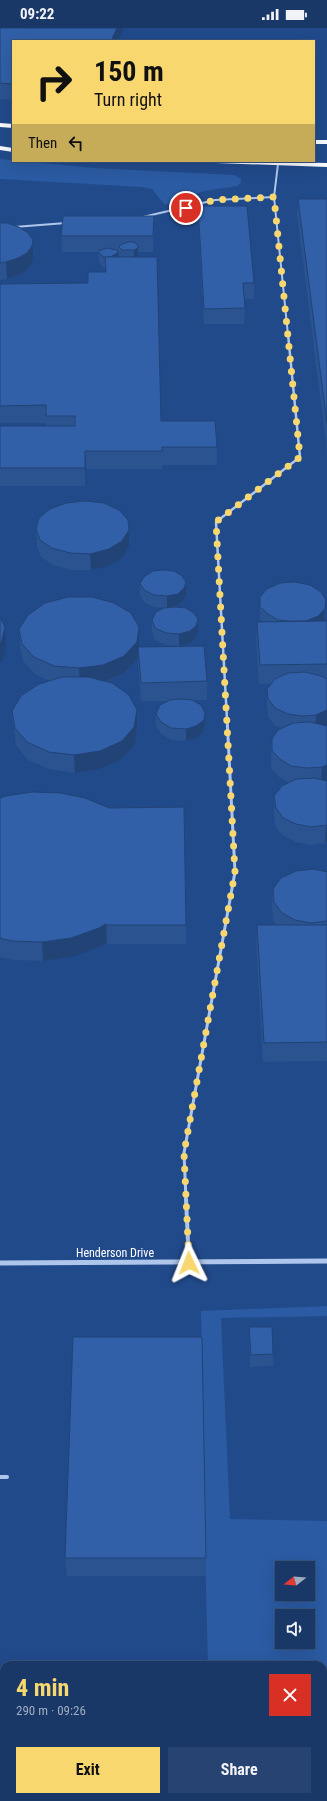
<!DOCTYPE html>
<html lang="en">
<head>
<meta charset="utf-8">
<style>
  :root { --surface:#193868; --page:#264371; --text:#f1f3f6; --muted:#9facc0; --line:#37527c; --accent:#f8d76f }
  body { margin:0; font-family:"Roboto Condensed",sans-serif; background:var(--page); color:var(--text); height:100vh; display:flex; flex-direction:column; font-size:15px; white-space:nowrap }
  * { box-sizing:border-box; margin:0 }
  p { font-size:13px; color:var(--muted) }
  .icon { flex:none; width:22px; height:22px; fill:none; stroke:currentColor; stroke-width:2; stroke-linecap:round; stroke-linejoin:round }
  .map { position:relative; flex:1; overflow:hidden }
  .drawer { position:absolute; left:0px; top:1633px; width:327px; height:140px; display:flex; flex-direction:column; background:var(--surface); border-radius:12px 12px 0 0; box-shadow:0 4px 16px #0002,0 0 0 1px var(--line) }
  .drawer>* { flex:none }
  .hud { position:absolute; left:12px; top:12px; width:303px; height:122px; border-radius:0px; box-shadow:0 4px 16px #0002,0 0 0 1px var(--line); background:#f8d76f; color:#111; overflow:hidden }
  .needle { width:26px; rotate:253deg }
  .tools { position:absolute; left:275px; top:1533px; display:grid; gap:8px }
  .tools a { display:grid; place-items:center; width:40px; height:40px; border-radius:0px; background:var(--surface); box-shadow:0 4px 16px #0002,0 0 0 1px var(--line); font-size:20px }
  .pin { position:absolute; display:grid; place-items:center; width:34px; height:34px; color:#fff; margin:-17px; border:2px solid #fff; border-radius:50%; box-shadow:0 1px 4px #0007 }
  .me { position:absolute; width:44px; margin:-22px; rotate:358deg; stroke-linejoin:round; filter:drop-shadow(0 0 3px #0008) }
  .turn { display:flex; align-items:center; gap:14px; height:84px; padding:0 16px; font-size:18px }
  .turn .icon { width:52px; height:52px; stroke-width:2.5 }
  .turn b { display:block; font-size:28px; line-height:34px }
  .then { display:flex; align-items:center; height:38px; padding:0 16px; background:#0003; gap:8px; font-size:15px }
  .round { display:grid; place-items:center; flex:none; width:42px; height:42px; border-radius:0px; background:var(--page) }
  .summary { display:flex; align-items:center; justify-content:space-between; height:68px; padding:0 16px }
  h1 { font-size:24px; font-weight:700; line-height:30px; color:var(--accent) }
  .cta { display:flex; gap:8px; margin-top:auto; padding:8px 16px }
  .cta a { flex:1; height:46px; border-radius:0px; background:var(--accent); color:#111; font-size:16px; font-weight:700; line-height:46px; text-align:center }
  .cta a+a { background:var(--page); color:var(--text) }
  .status { display:flex; justify-content:space-between; align-items:center; height:28px; padding:0 20px; background:var(--surface); direction:ltr }
  .status svg { height:11px; fill:currentColor }
  .map>svg:first-child { display:block }
  .green { fill:#2b5ba3; fill-rule:evenodd }
  .lines { fill:none; stroke-linecap:round; stroke-linejoin:round }
  .service-far3 { stroke:#aec6eb; stroke-width:2 }
  .service-far2 { stroke:#aec6eb; stroke-width:2.5 }
  .service-far1 { stroke:#aec6eb; stroke-width:3 }
  .service { stroke:#aec6eb; stroke-width:4 }
  .minor { stroke:#aec6eb; stroke-width:5 }
  .trunk { fill:#f8fafe; fill-rule:evenodd }
  .wall { fill:#2a5390; fill-rule:evenodd }
  .shaded-wall { fill:#224376 }
  .building { fill:#3160a8; stroke:#224376 }
  .route { stroke:#f8d76f; stroke-width:7; stroke-dasharray:0 12.6 }
  .labels { text-anchor:middle; dominant-baseline:central; stroke-width:4; stroke-linejoin:round; paint-order:stroke }
  .street-label { font-size:12px; fill:#fff; stroke:#214a8b }
</style>
</head>
<body>
<div class="status"><b>09:22</b><svg viewBox="0 0 49 12"><path d="M0 12V9h3v3zM5 12V6h3v6zM10 12V3h3v9zM15 12V0h3v12zM26 1h20v11H26zM47 4h2v5h-2z"/></svg></div>
<div class="map">
<svg width="327" height="1773" viewBox="0 0 327 1773">
  <rect width="100%" height="100%" fill="#214a8b"/>
  <g class="green">
    <path d="M0,131L95,140L234,147L241,151V154L238,158L204,163L165,177L152,161L142,159L0,151Z"/>
    <path d="M327,1278V1288L221,1290L230,1491L327,1493V1773H214L213,1769H323V1637H208L206,1561L201,1283ZM282,1540H308V1566H282ZM282,1588H308V1614H282Z"/>
  </g>
  <g class="lines">
    <g class="service-far3">
      <path d="M278,136L274,169L288,307"/>
      <path d="M143,189L215,172L274,169"/>
      <path d="M14,199L66,195"/>
    </g>
    <path class="service-far2" d="M227,691L216,494L300,429L288,306"/>
    <path class="service-far1" d="M186,1172L184,1125L235,844L227,690"/>
    <g class="service">
      <path d="M186,1171L189,1235"/>
      <path d="M0,1449H7"/>
    </g>
    <path class="minor" d="M0,1235L327,1233"/>
    <g class="trunk">
      <path d="M0,95L13,96V100L0,99Z"/>
      <rect x="314" y="112" width="13" height="4"/>
      <path d="M0,118L13,120V124L0,122Z"/>
      <path d="M212,133L327,135V139L216,135Z"/>
    </g>
  </g>
  <g class="wall">
    <path d="M0,0H124L118,13H13V72L0,71Z"/>
    <path d="M298,171H327V434L326,414L297,187Z"/>
    <path d="M198,178L254,255V271H244L245,280L244,296H204L198,194Z"/>
    <path d="M154,188L153,224H138V229L161,393L217,419V437H162V441H86L85,458H0V398H46V395H0V256L88,255L106,244V240H104L99,235L98,224H99H62L61,208ZM117,224H119V229H118Z"/>
    <path d="M0,195L33,229L32,235L27,242L19,247L7,251L0,252Z"/>
    <path d="M36,501L129,519L122,530L109,538L91,542H71L53,537L41,529L37,518Z"/>
    <path d="M140,555L186,566L184,572L178,577L171,579L198,603L196,610L190,615L179,618L166,617L155,612L152,604V592L165,580L154,579L144,574L140,567Z"/>
    <path d="M260,569L326,572V584L324,593H327V814L325,815L310,817L295,814L282,807L275,798L274,786V768L290,755L279,749L271,740V729L272,711L281,700L275,697L268,689L267,678V661L271,656H259L256,612L257,594H263L260,591Z"/>
    <path d="M19,601L139,617L138,619L207,653V672H190L205,685V697L203,704L196,710L186,713L171,712L161,706L156,698V686L169,673H141L138,638V621L137,631L124,645L106,654L137,699L135,716L122,731L100,741L75,745L49,741L28,732L16,717L14,701L12,683L50,653L35,646L23,633L20,618Z"/>
    <path d="M0,770L186,897V916H107V915L99,919L72,929L43,933L13,932L0,929Z"/>
    <path d="M327,844V1033L263,1034L256,916L257,897H277L273,892L272,879L273,861Z"/>
    <path d="M249,1299L273,1326V1338L250,1339L249,1311Z"/>
    <path d="M65,1530H206V1548H67Z"/>
  </g>
  <g class="shaded-wall">
    <path d="M117,0H124L118,13H111Z"/>
    <path d="M33,212V229L32,235L27,242L19,247L7,251L6,234Z"/>
    <path d="M138,220V231L134,233V222Z"/>
    <path d="M118,225V236L110,229Z"/>
    <path d="M85,423L86,441L85,458Z"/>
    <path d="M129,502V519L122,530L109,538L91,542L90,526Z"/>
    <path d="M186,554V566L184,572L178,577L167,580V568Z"/>
    <path d="M326,572L324,593L317,600L306,593Z"/>
    <path d="M198,591V603L196,610L190,615L179,618V606Z"/>
    <path d="M5,599L6,617L3,632L0,634V616Z"/>
    <path d="M139,599V617L137,631L124,645L104,654L80,658L79,640Z"/>
    <path d="M137,682V699L135,716L122,731L100,741L75,745L74,727Z"/>
    <path d="M327,682V699L315,704L316,687Z"/>
    <path d="M205,685V697L203,704L196,710L186,713V701Z"/>
    <path d="M327,737V754L321,756L322,739Z"/>
    <path d="M327,797V814L325,815L326,798Z"/>
    <path d="M106,896L107,915L99,919L72,929L43,933L42,914Z"/>
  </g>
  <g class="building">
    <path d="M0,0H117L111,13H13V56L0,55Z"/>
    <path d="M298,171H327V395Z"/>
    <path d="M198,178H247L254,255H243L245,280L204,281Z"/>
    <path d="M63,188H154L153,208H61Z"/>
    <path d="M0,195H7L19,199L28,205L33,212L32,218L27,225L18,230L6,234L0,235Z"/>
    <path d="M128,214H134L138,217V220L134,222H122L119,219L120,217Z"/>
    <path d="M107,220L117,222L118,225L110,229H104L98,224L101,222Z"/>
    <path d="M105,229H157L161,393H215L217,419H162V423H85V440H0V398H75V388H46V377L0,378V256L88,255V244H106Z"/>
    <path d="M85,473L104,475L119,482L128,492L129,502L122,513L109,521L90,526L70,525L52,520L40,512L36,501L39,490L50,481L66,475Z"/>
    <path d="M163,542L174,543L182,548L186,554L184,560L178,566L167,568L154,567L144,562L140,555L145,548L153,543Z"/>
    <path d="M295,554L310,557L321,564L326,572L325,581L318,588L306,593H289L278,592L268,586L260,579V569L267,561L280,555Z"/>
    <path d="M68,569H92L114,575L131,585L139,599L137,614L124,628L103,637L79,640L54,638L34,629L22,616L19,601L28,587L45,575Z"/>
    <path d="M175,579L186,580L194,585L198,591L196,598L190,603L179,606L166,605L155,600L152,592L156,584L164,580Z"/>
    <path d="M0,589L5,599L1,615L0,616Z"/>
    <path d="M327,593V636L260,637L257,594Z"/>
    <path d="M204,618L207,653L141,655L138,619Z"/>
    <path d="M305,644L321,648L327,651V682L316,687L302,688L288,686L275,680L268,671L267,661L275,651L288,645Z"/>
    <path d="M62,649H88L112,655L129,667L137,682L134,699L122,713L100,723L74,727L49,724L27,714L15,700L12,683L21,668L39,656Z"/>
    <path d="M181,671L192,672L201,677L205,685L204,692L196,698L186,701L171,700L161,694L156,686L160,677L170,672Z"/>
    <path d="M310,694L327,698V737L322,739L307,740L291,738L280,731L272,723V711L278,702L293,695Z"/>
    <path d="M314,750L327,753V797L311,799L296,796L283,790L276,780L274,768L282,758L296,751Z"/>
    <path d="M32,764L60,765L85,770L109,780L184,779L186,897H106V896L99,900L71,910L42,914L12,913L0,910V770L6,768Z"/>
    <path d="M314,841L327,844V893L311,895L295,892L282,885L274,874L273,861L281,850L296,843Z"/>
    <path d="M257,897H327V1014L264,1015Z"/>
    <path d="M249,1299H272L273,1326L251,1327Z"/>
    <path d="M73,1309H202L206,1530H65Z"/>
  </g>
  <g class="lines">
    <path class="route" d="M186,180L215,172L274,169L300,429L216,494L235,844L184,1125L189,1235"/>
  </g>
  <g class="labels">
    <g class="street-label">
      <text x="115" y="1225">Henderson Drive</text>
    </g>
  </g>
</svg>
<div class="tools">
<a><svg class="needle" viewBox="-14 -14 28 28"><path d="M0-13l5 13h-10z" fill="#e53935"/><path d="M0 13l5-13h-10z" fill="#9facc0"/></svg></a>
<a><svg class="icon" aria-label="sound" viewBox="0 0 24 24"><path d="M4 9h4l5-4v14l-5-4H4zM17 9q2 3 0 6"/></svg></a>
</div>
<div class="pin" style="left:186px;top:180px;background:#d93025"><svg class="icon" aria-label="arrive" viewBox="0 0 24 24"><path d="M6 21V4h12l-3 4 3 4H6"/></svg></div>
<svg class="me" style="left:189px;top:1235px" viewBox="-20 -20 40 40"><path d="M0-17L14 15 0 8-14 15z" fill="#f8d76f" stroke="#fff" stroke-width="4"/></svg>
<div class="hud">
<div class="turn"><svg class="icon" aria-label="right" viewBox="0 0 24 24"><path d="M7 20v-9h11M14 6l5 5-5 5"/></svg><div><b>150 m</b>Turn right</div></div>
<div class="then">Then<svg class="icon" aria-label="left" viewBox="0 0 24 24"><path d="M17 20v-9H6M10 6l-5 5 5 5"/></svg></div>
</div>
<section class="drawer">
<div class="summary"><div><h1>4 min</h1><p>290 m · 09:26</p></div><a class="round" style="background:#d93025;color:#fff"><svg class="icon" aria-label="close" viewBox="0 0 24 24"><path d="M6 6l12 12M18 6L6 18"/></svg></a></div>
<div class="cta"><a>Exit</a><a>Share</a></div>
</section>
</div>
</body>
</html>
